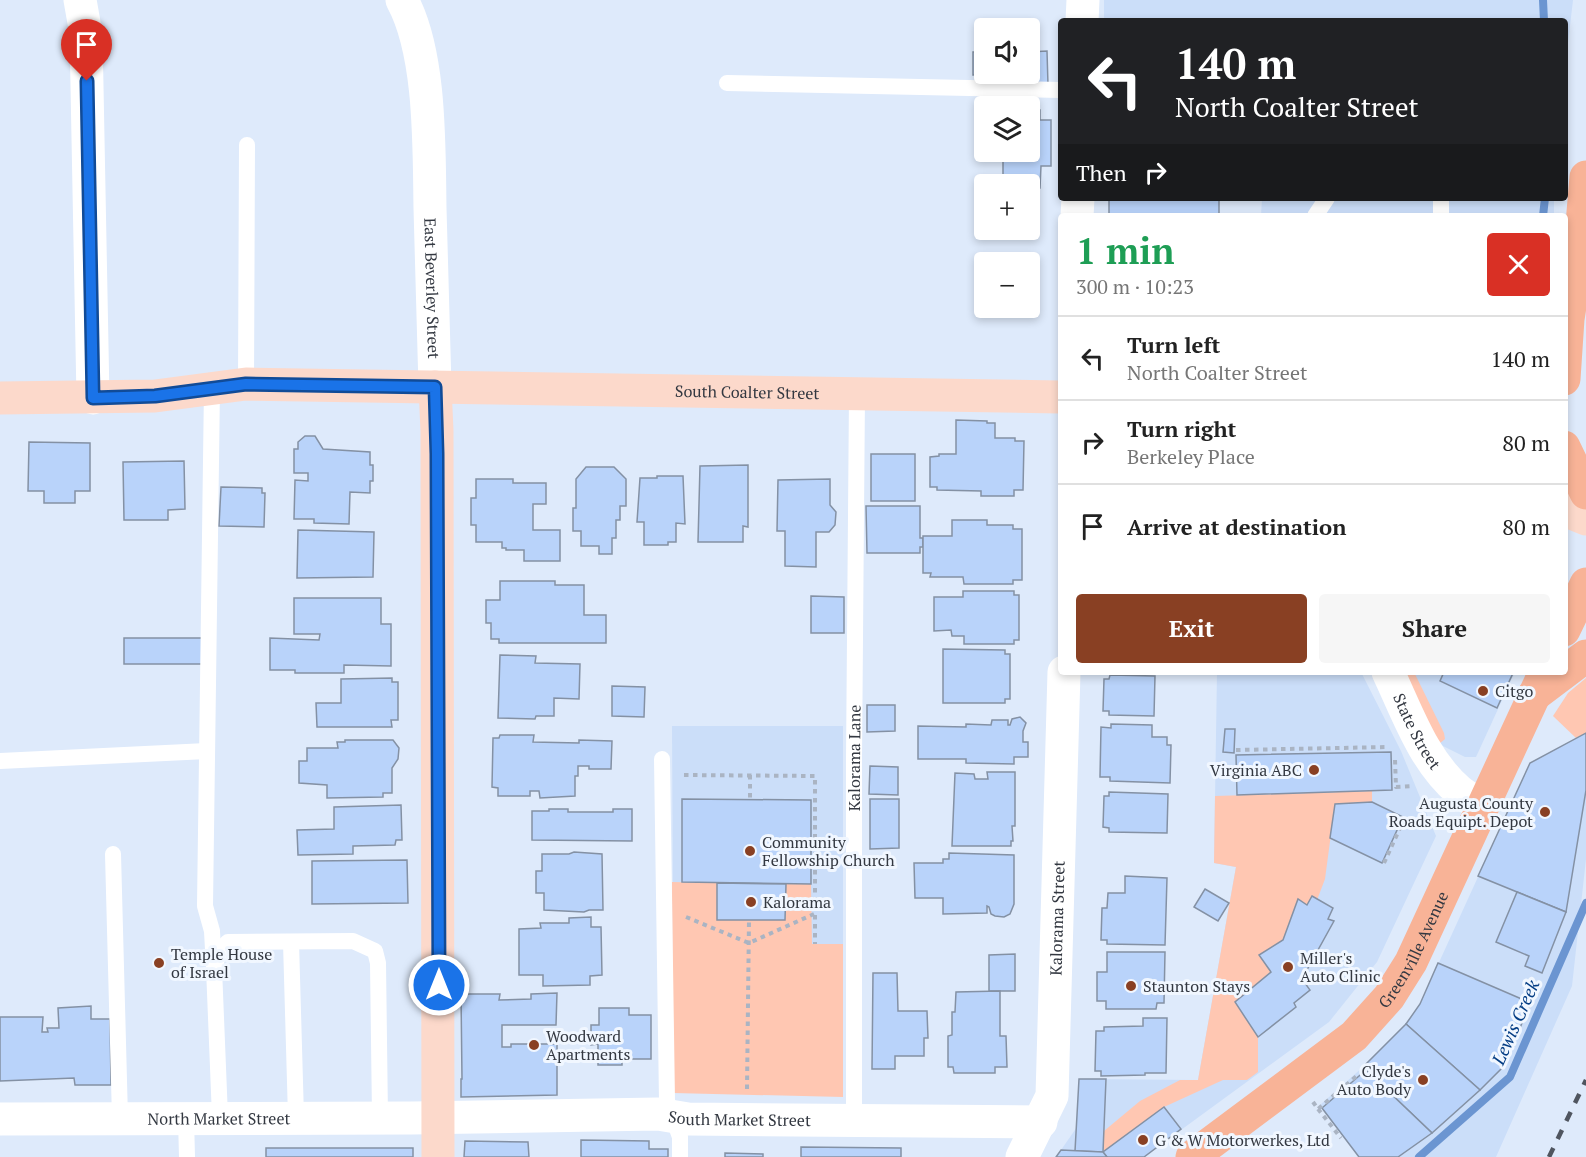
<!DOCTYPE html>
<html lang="en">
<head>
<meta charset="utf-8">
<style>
  :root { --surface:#fff; --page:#f6f6f6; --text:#222; --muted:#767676; --line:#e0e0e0; --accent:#894023 }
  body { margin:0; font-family:"PT Serif",serif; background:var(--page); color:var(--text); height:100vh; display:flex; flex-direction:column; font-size:22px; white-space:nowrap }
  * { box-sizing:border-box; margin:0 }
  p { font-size:20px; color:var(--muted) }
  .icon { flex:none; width:33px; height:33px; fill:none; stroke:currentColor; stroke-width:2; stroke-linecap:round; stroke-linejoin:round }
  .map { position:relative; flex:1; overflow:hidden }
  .panel { position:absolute; left:1058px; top:213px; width:510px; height:462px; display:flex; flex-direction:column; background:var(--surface); border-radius:6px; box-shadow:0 3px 9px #0003 }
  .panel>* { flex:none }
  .guide { position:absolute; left:1058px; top:18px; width:510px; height:183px; border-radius:6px; box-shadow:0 3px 9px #0003; background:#202124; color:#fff; overflow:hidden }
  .controls { position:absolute; left:974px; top:18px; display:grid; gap:12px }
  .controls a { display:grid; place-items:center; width:66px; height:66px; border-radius:6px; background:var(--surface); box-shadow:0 3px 9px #0003; font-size:30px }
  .pin { position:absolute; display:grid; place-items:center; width:51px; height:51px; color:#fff; margin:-62px -26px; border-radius:50% 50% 50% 0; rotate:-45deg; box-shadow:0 0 6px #0007 }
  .pin .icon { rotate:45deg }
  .me { position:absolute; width:66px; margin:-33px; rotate:0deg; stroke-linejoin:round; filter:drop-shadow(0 0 4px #0008) }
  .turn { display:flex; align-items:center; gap:21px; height:126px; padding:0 18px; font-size:27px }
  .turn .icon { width:78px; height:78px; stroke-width:2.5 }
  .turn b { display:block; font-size:42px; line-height:51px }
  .then { display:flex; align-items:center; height:57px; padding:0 18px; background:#0003; gap:12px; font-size:22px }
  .round { display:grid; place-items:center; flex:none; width:63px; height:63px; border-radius:6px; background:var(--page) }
  .overview { display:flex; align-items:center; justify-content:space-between; height:102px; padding:0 18px }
  h1 { font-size:36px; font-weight:600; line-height:45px; color:#1e9e55 }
  .action { display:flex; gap:12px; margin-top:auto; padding:12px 18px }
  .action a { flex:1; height:69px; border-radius:6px; background:var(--accent); color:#fff; font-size:24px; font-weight:600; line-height:69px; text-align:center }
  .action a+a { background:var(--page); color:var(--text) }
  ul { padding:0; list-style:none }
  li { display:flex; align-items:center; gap:18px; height:84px; padding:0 18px; border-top:2px solid var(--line) }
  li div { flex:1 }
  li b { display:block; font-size:22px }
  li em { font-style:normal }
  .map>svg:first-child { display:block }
  .built { fill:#cbdef9 }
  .green { fill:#ffc7b2 }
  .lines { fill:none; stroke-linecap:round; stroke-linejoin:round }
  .stream { stroke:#6b95d1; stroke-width:8 }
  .building { fill:#b9d3fa; stroke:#8491a4; stroke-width:1.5 }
  .path { stroke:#aab4c3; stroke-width:4; stroke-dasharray:4.5 4.5; stroke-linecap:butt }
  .service { stroke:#fff; stroke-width:16 }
  .minor { stroke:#fff; stroke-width:33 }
  .tertiary { stroke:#fff; stroke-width:33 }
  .secondary { stroke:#fcd9cb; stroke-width:33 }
  .primary { stroke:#f8b397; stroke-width:33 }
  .rail { stroke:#4f555f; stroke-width:4.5; stroke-dasharray:10 10; stroke-linecap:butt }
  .route-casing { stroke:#114b97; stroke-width:15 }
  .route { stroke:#1a73e8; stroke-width:10 }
  .poi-dot { fill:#894023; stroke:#f1f7ff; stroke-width:2 }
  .labels { text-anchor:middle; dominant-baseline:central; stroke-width:6; stroke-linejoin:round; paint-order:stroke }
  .street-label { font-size:16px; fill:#333841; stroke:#f1f7ff }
  .poi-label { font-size:16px; fill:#333841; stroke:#f1f7ff; text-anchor:start }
  .water-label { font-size:18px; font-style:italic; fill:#043d84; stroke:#f1f7ff }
</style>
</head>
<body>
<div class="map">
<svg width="1586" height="1157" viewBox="0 0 1586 1157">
  <rect width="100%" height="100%" fill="#deeafb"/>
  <g class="built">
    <path d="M1104,0H1573L1565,68L1564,21H1104Z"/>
    <path d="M1262,198H1554V216H1261Z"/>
    <path d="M1217,672H1361L1401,751L1436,836L1377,962L1329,1022L1144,1157H1107L1103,1152L1061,1150L1077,1127L1079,1079L1198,1080L1236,867L1214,863Z"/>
    <path d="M1404,672H1515L1476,757H1465L1439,744Z"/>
    <path d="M672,726H843V1097L673,912Z"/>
    <path d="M1586,733V859L1572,986L1496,1157H1359L1320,1105L1363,1067L1406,1024L1420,1004L1530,763Z"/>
  </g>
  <g class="green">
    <path d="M1404,672H1414L1444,733L1445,739L1439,744Z"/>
    <path d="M1586,678V733L1576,738L1553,716L1568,693Z"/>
    <path d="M1372,791V802L1335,804L1325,879L1317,900L1312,897L1307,905L1298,900L1283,940L1259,955L1271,972L1235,1002L1258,1037V1072L1247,1080H1223L1164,1107L1103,1152L1104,1131L1140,1101L1180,1080H1198L1236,867L1214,863L1215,796Z"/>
    <path d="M672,882L717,883V920H785L786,884H811L812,944H843V1097L673,1093Z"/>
  </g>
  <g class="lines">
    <g class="stream">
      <path d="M1543,0L1544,21"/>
      <path d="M1543,216L1545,198"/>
      <path d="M1419,1157L1510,1077L1586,903"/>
    </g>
  </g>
  <g class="building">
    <path d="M1047,51L1048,85L1002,83V74L973,75V52H984V74H1029V52Z"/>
    <path d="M1029,110H1040V120H1051V166H1041L1040,188H1029V184H1003V152H1029Z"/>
    <path d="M1219,198V216H1109V199Z"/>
    <path d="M956,420L987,421V423H995V438H1015V441H1024L1023,490H1014V496H981V491L937,490V487H930V457L939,456V454H956Z"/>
    <path d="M305,436H315L323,449L370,452V465H373V481H370V493L350,492L349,524L314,523V519H294L295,480L308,481V473H294V449H298V442Z"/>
    <path d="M29,442L90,443V491H75V503H44V491H28Z"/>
    <rect x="871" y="454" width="44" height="47"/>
    <path d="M184,461L185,509L168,510V520H124L123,462Z"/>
    <path d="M748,465V527L743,526V542H698L700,466Z"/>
    <path d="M586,467H614L626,479V506H620V520H616V538H612V554H599V546H581V531H573V508H576V479Z"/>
    <path d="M657,476H683L685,524L676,523V542H668V545H644V522H637L640,478H657Z"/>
    <path d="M476,479H513V483H546V504H533V530H560V561H524V550H506V548H502V542H476V525H471V498H476Z"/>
    <path d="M830,479V505L836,512L835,525L829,532H816V567L785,566V531H777L778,480Z"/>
    <path d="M221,487L262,488V493H265L264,527L219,526Z"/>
    <path d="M866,506H920V538H923V547H920V553H867Z"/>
    <path d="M952,520H987V525H1013V529H1022V580H1013V584H964L963,577H930L931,573H923V536H952Z"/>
    <path d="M298,530L374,532L373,577L297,578Z"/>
    <path d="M500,581H555V585H584V615H606V643H499V639H491V623H486V600H500Z"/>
    <path d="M963,591H1014V595H1019V640H1014V644H964V636H952L951,630L934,631V597H963Z"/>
    <path d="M811,596L844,597V633H811Z"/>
    <path d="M294,598H381V624H391V666L344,665V673H295V670H270V638L319,640L320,634H294Z"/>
    <rect x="124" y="638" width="81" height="26"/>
    <path d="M943,649L1005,650V654H1010V699H1005V703H943Z"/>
    <path d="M500,655L536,656L535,663L580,664L579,699L554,698V716H536L535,719L498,718Z"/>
    <path d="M1444,672H1511L1513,673L1497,708L1440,681Z"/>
    <path d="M1110,675L1155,676L1154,716L1109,715V711H1103L1104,679H1109Z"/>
    <path d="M392,678V682H398V720H391L392,727H317L316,703H341V679Z"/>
    <path d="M612,686L645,687L644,717L612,716Z"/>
    <path d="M867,705H895V731L867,732Z"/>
    <path d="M1020,717L1026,723L1023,731V742H1028V757H1014V764L966,763V759H918V726L966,727V724L991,725L992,720H1008V725H1010L1012,719Z"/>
    <path d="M1111,724L1152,725V737H1167V745H1171L1170,783L1110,781V777H1100L1101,727L1111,728Z"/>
    <path d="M1225,729H1235L1234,753L1223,752Z"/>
    <path d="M1586,733V790L1566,912L1478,876L1530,763Z"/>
    <path d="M500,735H534L533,742L579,743V740L612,741L611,769H589V766H578V776H575V796L540,798L539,791H530V796H498V788L492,787L493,738H499Z"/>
    <path d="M345,740H393L399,748L398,759L392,768V793H383V797L327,798V785L299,783V761H307V748H338L337,742H345Z"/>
    <path d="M1391,752L1392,790L1237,795L1236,755Z"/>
    <path d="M870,766L898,767V795L869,794Z"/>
    <path d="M987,772H1015V826H1012L1013,841H1011V846H952L955,773L974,774L975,779H988Z"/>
    <path d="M1109,792L1168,794L1167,833L1109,832V828L1103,827L1104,796H1109Z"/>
    <path d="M682,799L811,800V884L682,882Z"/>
    <path d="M870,799H899V848L870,849Z"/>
    <path d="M1372,802L1403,817L1382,863L1330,838L1335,804Z"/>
    <path d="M401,805L402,840H396L395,845L353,846V854L298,855L297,830L334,829V807Z"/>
    <path d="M549,809H568V812H613V809H632V841L532,840V811H549Z"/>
    <path d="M574,852L602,854L603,910H589L584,912L544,910V893H536V871H542V854H569Z"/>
    <path d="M949,853L1014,855V904L1010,914L1004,917L995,916L991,914L989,907L987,906V913L943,914V898H915L914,863H943V859H949Z"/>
    <path d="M407,860L408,903L312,904V861Z"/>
    <path d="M1125,876L1167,878L1165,945L1107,944V940H1101L1102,908H1107L1108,893H1125Z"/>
    <path d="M717,883L786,884L785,920H717Z"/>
    <path d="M1205,889L1229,903L1218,921L1194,907Z"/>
    <path d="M1517,892L1566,912L1542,973L1525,966L1529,956L1496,942Z"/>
    <path d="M1312,896L1333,908L1328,919L1334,921L1302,979L1310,990L1294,1003L1296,1007L1258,1037L1235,1002L1271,972L1259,955L1283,940L1298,899L1307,905Z"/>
    <path d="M591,917V927H601L602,975L590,976V985L543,986V975H519V929L541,928L540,923H569V918Z"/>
    <path d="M1107,952H1165L1164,1003H1157L1156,1009H1106V1001H1097V972H1107Z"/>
    <path d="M1015,954V991H989V955Z"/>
    <path d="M1438,963L1531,1003L1502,1068L1480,1090L1406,1024L1420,1004Z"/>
    <path d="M873,973H897L898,1011H927L928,1038H924V1056H895V1069H872Z"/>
    <path d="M1000,991V1036H1006L1007,1067H995V1073H954L953,1067H948V1036L952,1035V1012H955L956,992Z"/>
    <path d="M557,993L556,1025H502V1047H511V1044H557V1095L461,1097V1079H462L461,994H500L499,1000L531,999V994Z"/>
    <path d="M91,1006V1019H110L111,1085H75L74,1078L0,1081V1017H43L42,1032H48L47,1028H59L58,1008Z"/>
    <path d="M599,1008H629V1015H651V1059H622V1065H598V1044L591,1045V1025H599Z"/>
    <path d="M1143,1018H1167L1166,1073H1145V1075L1101,1076V1071H1095L1096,1031H1104V1027L1143,1026Z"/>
    <path d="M1406,1024L1480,1090L1432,1133L1363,1067Z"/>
    <path d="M1366,1070L1432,1133L1398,1157H1359L1322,1108Z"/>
    <path d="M1079,1079H1106L1103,1152L1075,1151Z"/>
    <path d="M1164,1107L1181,1129L1144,1157H1107L1103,1152Z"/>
    <path d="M581,1140L649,1141V1149H668V1157H581Z"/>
    <path d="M465,1141L528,1142L529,1157H464Z"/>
    <path d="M801,1147L901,1148V1157H801Z"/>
    <rect x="266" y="1148" width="147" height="9"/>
    <path d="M1061,1150L1103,1152L1107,1157H1056Z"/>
    <path d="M725,1153L763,1154V1157H725Z"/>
  </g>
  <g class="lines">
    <g class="path">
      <path d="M1236,750L1389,747"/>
      <path d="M1395,760L1396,787L1413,786"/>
      <path d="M684,775L815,776V944"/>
      <path d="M750,775V799"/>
      <path d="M1384,863L1405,817"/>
      <path d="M686,917L749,943L814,914"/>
      <path d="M747,1089L749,920"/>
      <path d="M1313,1102L1318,1109L1359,1074"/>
      <path d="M1318,1109L1341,1138"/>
    </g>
    <g class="service">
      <path d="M727,83L1060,90"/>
      <path d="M1441,198V216"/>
      <path d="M1315,216L1327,198"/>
      <path d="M246,384L247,145"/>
      <path d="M212,387L205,906L212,931L214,968"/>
      <path d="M662,759L667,1101L680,1137V1157"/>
      <path d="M0,761L207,751"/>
      <path d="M113,854L120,1118"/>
      <path d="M291,942L296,1117"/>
      <path d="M220,1117L214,968L220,950L228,942L353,941L375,951L378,963L380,1117"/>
      <path d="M186,1118L187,1157"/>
      <path id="s1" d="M854,1122V760L857,393"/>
    </g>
    <g class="minor">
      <path d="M80,0L86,34L93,398"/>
      <path d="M1082,21L1083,0"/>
      <path d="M1077,216L1078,198"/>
      <path id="s2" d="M1388,672C1408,714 1423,760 1459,791C1466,797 1475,801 1483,806"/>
      <path id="s3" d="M0,1119L412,1118L658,1114L688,1119L1041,1122"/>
      <path id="s4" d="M1022,1157L1052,1096L1064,672"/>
    </g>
    <path class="tertiary" id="s5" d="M402,0C431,53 429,147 430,208C432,268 433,327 435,387"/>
    <g class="secondary">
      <path d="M435,387L437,431L438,1157"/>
      <path id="s6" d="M0,398L155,396L246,384L1060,397"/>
      <path d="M1564,510L1586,519"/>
    </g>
    <g class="primary">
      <path d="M1564,379L1568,319L1581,236L1586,177"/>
      <path d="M1564,447L1586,493"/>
      <path d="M1564,630L1586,584"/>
      <path d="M1533,696L1586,656"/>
      <path id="s7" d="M1192,1157L1354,1036L1389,997L1411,962L1545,672"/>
    </g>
    <path class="rail" d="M1549,1157L1586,1080"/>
  </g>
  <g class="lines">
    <g class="route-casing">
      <path id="route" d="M87,81L93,398L155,396L246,384L435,387L437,454L439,985"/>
    </g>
    <use href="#route" class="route"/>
  </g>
  <g class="poi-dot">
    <circle cx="1483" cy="691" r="6"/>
    <circle cx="1314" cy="770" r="6"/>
    <circle cx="1545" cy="812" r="6"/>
    <circle cx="750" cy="851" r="6"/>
    <circle cx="751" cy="902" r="6"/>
    <circle cx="159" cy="963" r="6"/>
    <circle cx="1288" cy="967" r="6"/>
    <circle cx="1131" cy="986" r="6"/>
    <circle cx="534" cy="1045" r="6"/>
    <circle cx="1423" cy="1080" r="6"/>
    <circle cx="1143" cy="1140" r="6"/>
  </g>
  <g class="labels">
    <g class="street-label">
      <text stroke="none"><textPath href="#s5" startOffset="292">East Beverley Street</textPath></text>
      <text stroke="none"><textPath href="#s6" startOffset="748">South Coalter Street</textPath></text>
      <text stroke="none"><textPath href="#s2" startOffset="66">State Street</textPath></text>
      <text stroke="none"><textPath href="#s1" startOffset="364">Kalorama Lane</textPath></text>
      <text stroke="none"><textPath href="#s4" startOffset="246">Kalorama Street</textPath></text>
      <text stroke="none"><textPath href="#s7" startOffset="308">Greenville Avenue</textPath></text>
      <text stroke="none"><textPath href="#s3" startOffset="219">North Market Street</textPath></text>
      <text stroke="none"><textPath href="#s3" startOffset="740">South Market Street</textPath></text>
    </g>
    <g class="poi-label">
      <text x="1495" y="691">Citgo</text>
      <text x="1302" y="770" text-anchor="end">Virginia ABC</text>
      <text x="1533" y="803" text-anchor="end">Augusta County<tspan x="1533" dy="18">Roads Equipt. Depot</tspan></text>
      <text x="762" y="842">Community<tspan x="762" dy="18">Fellowship Church</tspan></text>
      <text x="763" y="902">Kalorama</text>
      <text x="171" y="954">Temple House<tspan x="171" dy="18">of Israel</tspan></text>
      <text x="1300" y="958">Miller's<tspan x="1300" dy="18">Auto Clinic</tspan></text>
      <text x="1143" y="986">Staunton Stays</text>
      <text x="546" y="1036">Woodward<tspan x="546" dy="18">Apartments</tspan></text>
      <text x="1411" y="1071" text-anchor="end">Clyde's<tspan x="1411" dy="18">Auto Body</tspan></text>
      <text x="1155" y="1140">G &amp; W Motorwerkes, Ltd</text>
    </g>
    <g class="water-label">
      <text transform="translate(1515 1022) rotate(-66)">Lewis Creek</text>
    </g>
  </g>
</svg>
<div class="controls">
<a><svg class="icon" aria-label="sound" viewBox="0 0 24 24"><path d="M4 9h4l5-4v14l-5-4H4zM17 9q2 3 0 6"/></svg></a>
<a><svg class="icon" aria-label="layers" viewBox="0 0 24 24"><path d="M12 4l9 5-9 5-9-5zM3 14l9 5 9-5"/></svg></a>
<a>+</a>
<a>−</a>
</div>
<div class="pin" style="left:87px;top:81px;background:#d93025"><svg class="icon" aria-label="arrive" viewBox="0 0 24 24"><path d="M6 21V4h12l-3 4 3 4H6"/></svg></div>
<svg class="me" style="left:439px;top:985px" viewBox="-20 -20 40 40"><circle r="17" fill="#1a73e8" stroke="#fff" stroke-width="3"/><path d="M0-11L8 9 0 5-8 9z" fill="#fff"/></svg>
<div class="guide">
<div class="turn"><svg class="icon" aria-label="left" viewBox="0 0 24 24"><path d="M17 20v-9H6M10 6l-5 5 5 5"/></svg><div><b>140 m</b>North Coalter Street</div></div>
<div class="then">Then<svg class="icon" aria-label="right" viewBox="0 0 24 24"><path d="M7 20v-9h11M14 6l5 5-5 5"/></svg></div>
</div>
<section class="panel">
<div class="overview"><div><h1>1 min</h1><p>300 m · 10:23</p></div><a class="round" style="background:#d93025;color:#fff"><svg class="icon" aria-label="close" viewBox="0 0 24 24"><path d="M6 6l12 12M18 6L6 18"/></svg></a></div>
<ul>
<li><svg class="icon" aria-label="left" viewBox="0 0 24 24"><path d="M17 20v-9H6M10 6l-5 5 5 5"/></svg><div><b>Turn left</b><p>North Coalter Street</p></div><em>140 m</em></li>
<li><svg class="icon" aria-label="right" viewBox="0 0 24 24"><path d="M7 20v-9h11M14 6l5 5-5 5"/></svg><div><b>Turn right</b><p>Berkeley Place</p></div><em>80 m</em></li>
<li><svg class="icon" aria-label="arrive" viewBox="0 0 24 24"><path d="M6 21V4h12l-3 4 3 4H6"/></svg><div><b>Arrive at destination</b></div><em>80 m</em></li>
</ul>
<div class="action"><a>Exit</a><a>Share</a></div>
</section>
</div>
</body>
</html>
